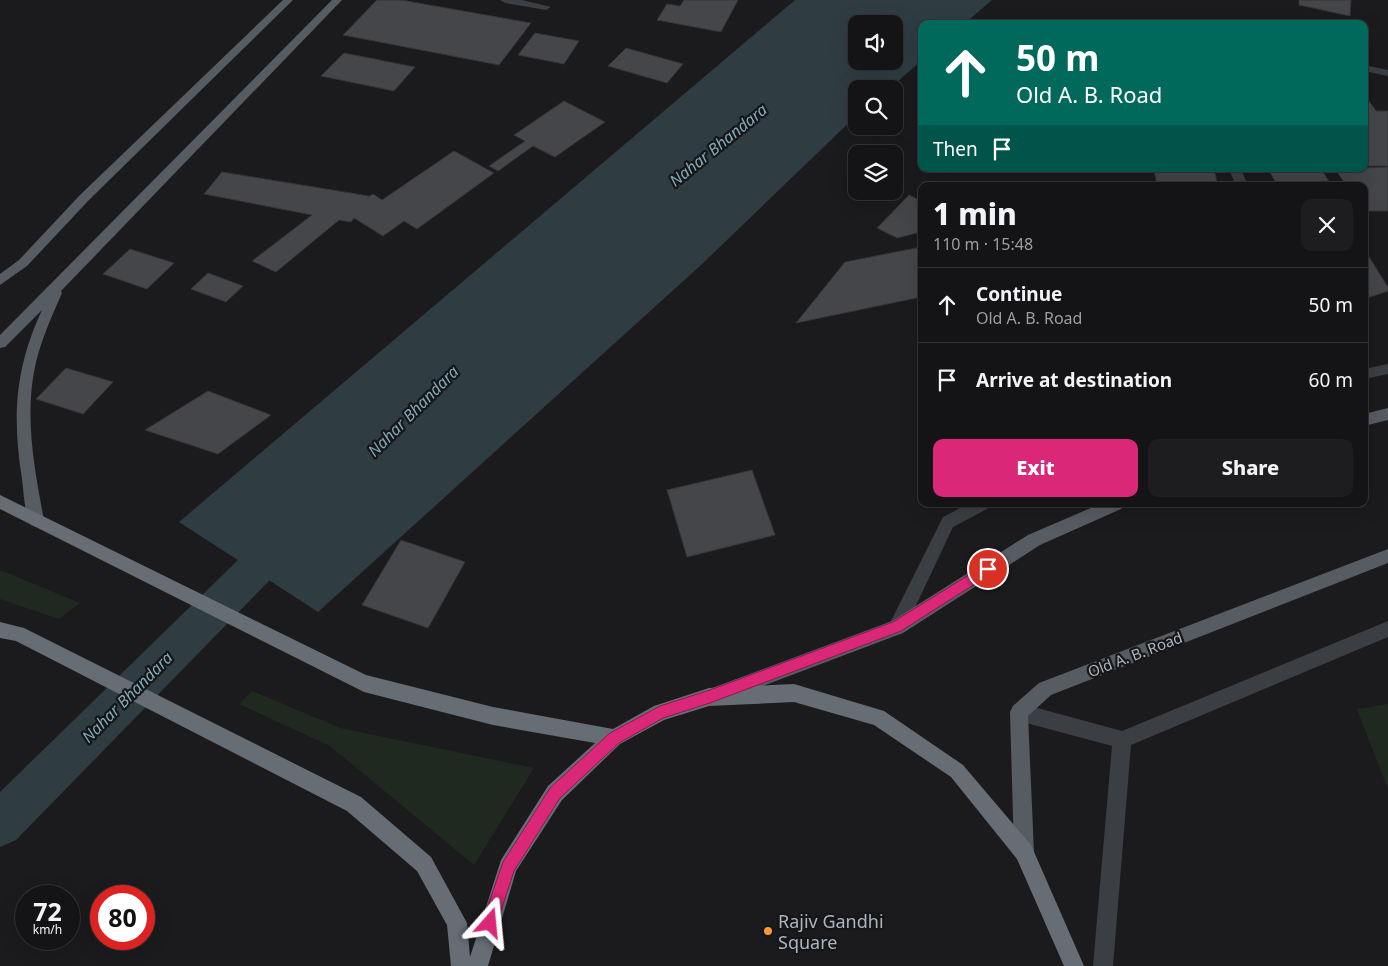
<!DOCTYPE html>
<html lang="en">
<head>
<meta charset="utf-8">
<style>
  :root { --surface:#141416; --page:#1d1d1f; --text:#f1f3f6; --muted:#9d9ea1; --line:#333335; --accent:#db2777 }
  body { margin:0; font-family:"Noto Sans",sans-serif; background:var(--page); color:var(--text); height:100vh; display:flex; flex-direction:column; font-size:19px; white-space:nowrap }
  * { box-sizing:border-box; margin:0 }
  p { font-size:16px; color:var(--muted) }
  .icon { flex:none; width:28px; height:28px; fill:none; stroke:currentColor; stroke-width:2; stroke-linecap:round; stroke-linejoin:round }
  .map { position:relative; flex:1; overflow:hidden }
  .panel { position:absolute; left:918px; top:182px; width:450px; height:325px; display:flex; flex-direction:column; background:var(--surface); border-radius:10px; box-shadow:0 5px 20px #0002,0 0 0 1px var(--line) }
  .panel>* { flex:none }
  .guide { position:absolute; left:918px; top:20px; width:450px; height:152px; border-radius:10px; box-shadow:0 5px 20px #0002,0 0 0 1px var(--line); background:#00695c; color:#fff; overflow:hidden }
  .buttons { position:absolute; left:848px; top:15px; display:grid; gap:10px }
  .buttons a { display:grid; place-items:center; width:55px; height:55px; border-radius:10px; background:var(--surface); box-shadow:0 5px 20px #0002,0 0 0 1px var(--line); font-size:25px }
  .speed { position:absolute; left:15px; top:885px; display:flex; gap:10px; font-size:25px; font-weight:700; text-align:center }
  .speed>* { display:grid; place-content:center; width:65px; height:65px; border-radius:50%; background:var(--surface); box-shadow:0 5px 20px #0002,0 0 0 1px var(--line); line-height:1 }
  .speed small { font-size:12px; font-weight:400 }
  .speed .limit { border:8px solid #d22; background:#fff; color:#111 }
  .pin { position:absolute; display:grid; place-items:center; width:42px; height:42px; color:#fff; margin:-21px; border:2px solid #fff; border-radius:50%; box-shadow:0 1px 5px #0007 }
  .me { position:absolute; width:55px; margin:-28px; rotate:18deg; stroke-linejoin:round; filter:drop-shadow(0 0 4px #0008) }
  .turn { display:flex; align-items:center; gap:18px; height:105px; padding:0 15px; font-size:22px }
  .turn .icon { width:65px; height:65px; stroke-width:2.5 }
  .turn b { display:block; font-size:35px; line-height:42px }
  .then { display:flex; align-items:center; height:48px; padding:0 15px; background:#0003; gap:10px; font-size:19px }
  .round { display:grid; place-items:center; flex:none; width:52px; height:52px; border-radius:10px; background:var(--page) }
  .head { display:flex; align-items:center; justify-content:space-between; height:85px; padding:0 15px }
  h1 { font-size:30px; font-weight:800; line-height:38px }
  .cta { display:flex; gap:10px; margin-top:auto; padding:10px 15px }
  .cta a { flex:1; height:58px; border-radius:10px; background:var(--accent); color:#fff; font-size:20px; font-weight:800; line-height:58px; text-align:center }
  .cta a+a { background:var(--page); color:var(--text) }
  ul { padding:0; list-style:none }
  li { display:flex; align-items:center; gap:15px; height:75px; padding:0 15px; border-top:1px solid var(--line) }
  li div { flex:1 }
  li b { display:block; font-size:19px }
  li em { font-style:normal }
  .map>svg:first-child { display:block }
  .green { fill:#202920 }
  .water { fill:#2f3d43; fill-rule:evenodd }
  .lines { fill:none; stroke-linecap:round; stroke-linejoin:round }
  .canal { fill:#2f3d43; fill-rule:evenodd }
  .building { fill:#45464a; stroke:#343539 }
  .minor { fill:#3b3e42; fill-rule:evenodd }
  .major { fill:#575b62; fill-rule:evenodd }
  .highway { fill:#676d74; fill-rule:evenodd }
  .route { fill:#db2777; stroke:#8e194d }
  .poi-dot { fill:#fc9834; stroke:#151618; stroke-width:2 }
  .labels { text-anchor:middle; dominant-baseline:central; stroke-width:4.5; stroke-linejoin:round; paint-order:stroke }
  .street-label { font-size:15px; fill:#adb4bd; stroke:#151618 }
  .water-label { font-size:16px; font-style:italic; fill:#83a9b9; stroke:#151618 }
  .near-poi-label { font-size:18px; fill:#adb4bd; stroke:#151618; text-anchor:start }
</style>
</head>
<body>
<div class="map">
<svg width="1388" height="966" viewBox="0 0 1388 966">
  <rect width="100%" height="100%" fill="#1b1b1d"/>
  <g class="green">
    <path d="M0,571V570L80,603L59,619L0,599Z"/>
    <path d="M252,691L340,728L534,768L474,865L330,746L239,704Z"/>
    <path d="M1388,704V789L1357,709Z"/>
  </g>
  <path class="water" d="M795,0H992L964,24H921V61L889,89H856V116L701,265L318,612L179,522ZM856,24H894V61H856Z"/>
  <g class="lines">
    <path class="canal" d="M289,518L302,523L308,535L302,547L16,840L0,847V792L276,523Z"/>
  </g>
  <g class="building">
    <path d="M377,0H401L531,23L499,65L343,35Z"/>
    <path d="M684,0H738L721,32L657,20L667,4L680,6Z"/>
    <path d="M1299,0H1351L1350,16L1299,5Z"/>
    <path d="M535,33L579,41L564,64L518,55Z"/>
    <path d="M626,48L683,64L667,83L608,66Z"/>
    <path d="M344,53L415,67L394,91L321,76Z"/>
    <path d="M564,101L605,122L555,157L533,146L498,171L489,166L525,141L514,135Z"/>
    <path d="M1364,101H1369L1376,111H1388V166H1364Z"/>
    <path d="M454,151L494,173L417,229L404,221L383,236L354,218L351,222L339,220L276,272L252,261L312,215L204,194L222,172L369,196L367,198L373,194L382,200Z"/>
    <path d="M1388,167V211H1366L1364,186H1347L1335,169Z"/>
    <path d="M1154,169L1214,170L1218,186H1157Z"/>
    <path d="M1268,169H1321L1332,186H1278Z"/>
    <path d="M909,195L921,201V232L897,238L877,228Z"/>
    <path d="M921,247V297L796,323L845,262Z"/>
    <path d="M130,249L174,263L147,289L103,274Z"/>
    <path d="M1364,249L1388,287V291L1364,299Z"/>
    <path d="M208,273L243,286L226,302L191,289Z"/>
    <path d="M66,368L113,382L83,414L36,399Z"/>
    <path d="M208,391L271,415L218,454L145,430Z"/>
    <path d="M752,470L775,535L687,557L667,490Z"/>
    <path d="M401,540L465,562L428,628L362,605Z"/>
  </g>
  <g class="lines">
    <g class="minor">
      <path d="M500,0H522L551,7L546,10L505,3Z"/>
      <path d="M1364,65L1388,70V76L1364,71Z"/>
      <path d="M1229,169H1241L1248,186H1236Z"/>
      <path d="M1388,364V374L1364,379V369Z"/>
      <path d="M968,504H990L987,509L953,527L903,633L897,635L891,633L889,627L891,621L943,517Z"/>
      <path d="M1388,621V637L1131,745L1113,966H1093L1112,746L1019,721L1013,718L1010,712L1013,706L1019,703L1122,731Z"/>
    </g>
    <g class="major">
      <path d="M283,0H293L88,201L27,266L0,285V274L19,260L80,195Z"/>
      <path d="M332,0H342L61,291L62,293C51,318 39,344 34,372C25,421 35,472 44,520L41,525L36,527L31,525C24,512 24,494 22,479C12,417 15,368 42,310L5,347L0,348V335Z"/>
      <path d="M1388,408V420L1364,426V414Z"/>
      <path d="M1100,504H1124L1121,509L1040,545L903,633L718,703L712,700L709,694L712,688L892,621L1028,535Z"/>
      <path d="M1388,549V563L1051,695L1028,716L1034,852L1031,859L1024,862L1017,859L1014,852L1010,712L1013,706L1039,683Z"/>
    </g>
    <path class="highway" d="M0,495L366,675L493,707L613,729L654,706L709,688L794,684L884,711L963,765L1031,845L1084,966H1064L1017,859L951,777L874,725L794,702L709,706L664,720L620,744L562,800L516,871L488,966H451L447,925L417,871L347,811L16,641L0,638V622L24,628L361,797L431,857L467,923L470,957L501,860L548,786L595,743L493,725L364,692L0,509Z"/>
  </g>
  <path class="route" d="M988,563L992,565L994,569L992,573L901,631L710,703L663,718L619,743L560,798L514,871L495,929L490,931L485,929L482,923L503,862L550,788L610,733L660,706L710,690L893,622Z"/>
  <circle class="poi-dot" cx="768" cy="931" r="5"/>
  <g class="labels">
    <g class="street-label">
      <text transform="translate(1135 654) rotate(-21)">Old A. B. Road</text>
    </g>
    <g class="water-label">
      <text transform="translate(718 145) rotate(-39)">Nahar Bhandara</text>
      <text transform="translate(413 411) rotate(-45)">Nahar Bhandara</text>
      <text transform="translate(127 697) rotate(-45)">Nahar Bhandara</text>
    </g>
    <g class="near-poi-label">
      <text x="778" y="921">Rajiv Gandhi<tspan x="778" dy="21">Square</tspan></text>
    </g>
  </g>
</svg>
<div class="buttons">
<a><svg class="icon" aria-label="sound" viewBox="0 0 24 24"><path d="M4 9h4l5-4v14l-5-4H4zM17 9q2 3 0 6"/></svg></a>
<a><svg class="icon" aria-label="search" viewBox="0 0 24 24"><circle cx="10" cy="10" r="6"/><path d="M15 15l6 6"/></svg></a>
<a><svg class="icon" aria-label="layers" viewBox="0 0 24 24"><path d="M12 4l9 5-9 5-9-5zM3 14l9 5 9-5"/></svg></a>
</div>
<div class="speed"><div>72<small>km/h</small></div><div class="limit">80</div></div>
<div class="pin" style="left:988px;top:569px;background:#d93025"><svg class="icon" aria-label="arrive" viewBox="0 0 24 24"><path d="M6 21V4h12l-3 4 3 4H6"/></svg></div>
<svg class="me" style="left:490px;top:923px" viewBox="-20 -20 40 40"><path d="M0-17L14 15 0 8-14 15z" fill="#db2777" stroke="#fff" stroke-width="4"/></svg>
<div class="guide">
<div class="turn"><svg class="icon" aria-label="ahead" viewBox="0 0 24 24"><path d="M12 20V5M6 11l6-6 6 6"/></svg><div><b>50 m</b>Old A. B. Road</div></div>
<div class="then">Then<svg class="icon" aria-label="arrive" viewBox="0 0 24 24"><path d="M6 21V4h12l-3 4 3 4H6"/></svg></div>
</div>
<section class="panel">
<div class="head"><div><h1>1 min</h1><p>110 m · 15:48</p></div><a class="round"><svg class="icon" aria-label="close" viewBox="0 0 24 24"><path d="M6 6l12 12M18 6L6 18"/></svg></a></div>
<ul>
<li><svg class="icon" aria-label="ahead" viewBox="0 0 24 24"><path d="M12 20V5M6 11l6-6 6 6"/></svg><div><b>Continue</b><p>Old A. B. Road</p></div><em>50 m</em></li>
<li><svg class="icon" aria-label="arrive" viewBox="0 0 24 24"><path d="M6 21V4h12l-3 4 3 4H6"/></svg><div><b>Arrive at destination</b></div><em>60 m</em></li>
</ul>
<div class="cta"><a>Exit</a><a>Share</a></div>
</section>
</div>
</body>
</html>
